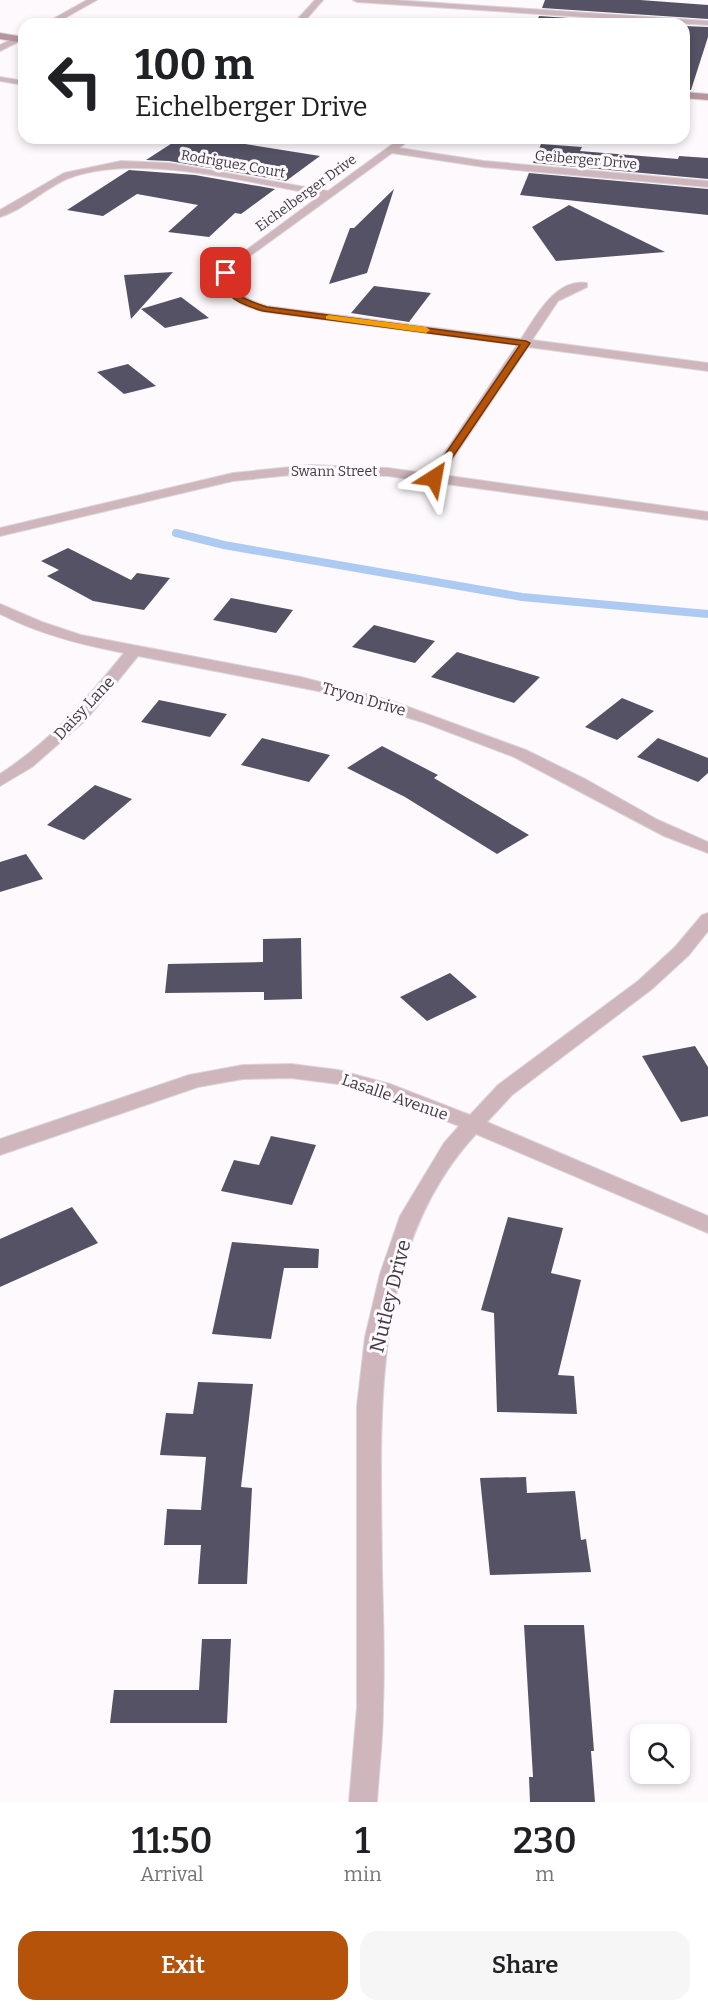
<!DOCTYPE html>
<html lang="en">
<head>
<meta charset="utf-8">
<style>
  :root { --surface:#fff; --page:#f6f6f6; --text:#202124; --muted:#757577; --accent:#b45309 }
  body { margin:0; font-family:Bitter,serif; background:var(--page); color:var(--text); height:100vh; display:flex; flex-direction:column; font-size:22px; white-space:nowrap }
  * { box-sizing:border-box; margin:0 }
  p { font-size:20px; color:var(--muted) }
  .icon { flex:none; width:33px; height:33px; fill:none; stroke:currentColor; stroke-width:2; stroke-linecap:round; stroke-linejoin:round }
  .map { position:relative; height:1802px; overflow:hidden }
  .panel { display:flex; flex-direction:column; background:var(--surface); flex:1 }
  .panel>* { flex:none }
  .guide { position:absolute; left:18px; top:18px; width:672px; height:126px; border-radius:18px; box-shadow:0 3px 9px #0003; background:#fff; color:var(--text); overflow:hidden }
  .tools { position:absolute; left:630px; top:1724px; display:grid; gap:12px }
  .tools a { display:grid; place-items:center; width:60px; height:60px; border-radius:12px; background:var(--surface); box-shadow:0 3px 9px #0003; font-size:30px }
  .pin { position:absolute; display:grid; place-items:center; width:51px; height:51px; color:#fff; margin:-26px; border-radius:12px; box-shadow:0 3px 9px #0006 }
  .me { position:absolute; width:66px; margin:-33px; rotate:34deg; stroke-linejoin:round; filter:drop-shadow(0 0 4px #0008) }
  .turn { display:flex; align-items:center; gap:21px; height:126px; padding:0 18px; font-size:27px }
  .turn .icon { width:78px; height:78px; stroke-width:2.5 }
  .turn b { display:block; font-size:42px; line-height:51px }
  .eta { display:flex; justify-content:space-evenly; align-items:center; height:102px; text-align:center }
  .eta b { font-size:36px; font-weight:600; line-height:42px }
  .action { display:flex; gap:12px; margin-top:auto; padding:12px 18px }
  .action a { flex:1; height:69px; border-radius:18px; background:var(--accent); color:#fff; font-size:24px; font-weight:600; line-height:69px; text-align:center }
  .action a+a { background:var(--page); color:var(--text) }
  .map>svg:first-child { display:block }
  .lines { fill:none; stroke-linecap:round; stroke-linejoin:round }
  .stream { stroke:#adcaf3; stroke-width:8 }
  .building { fill:#555265 }
  .lane-casing { stroke:#dbd6db; stroke-width:2 }
  .street-casing { stroke:#dbd6db; stroke-width:2 }
  .secondary-casing { stroke:#dbd6db; stroke-width:2 }
  .lane { fill:#cfb6bd; fill-rule:evenodd }
  .street { fill:#cfb6bd; fill-rule:evenodd }
  .secondary { fill:#b8959e; fill-rule:evenodd }
  .route { fill:#b45309; stroke:#753606; stroke-width:1.5 }
  .slow { fill:#f59e0b }
  .labels { text-anchor:middle; dominant-baseline:central; stroke-width:6; stroke-linejoin:round; paint-order:stroke }
  .far-street-label { font-size:14px; fill:#403940; stroke:#fdf9fd }
  .street-label { font-size:16px; fill:#403940; stroke:#fdf9fd }
  .near-street-label { font-size:20px; fill:#403940; stroke:#fdf9fd }
</style>
</head>
<body>
<div class="map">
<svg width="708" height="1802" viewBox="0 0 708 1802">
  <rect width="100%" height="100%" fill="#fdf9fd"/>
  <g class="lines">
    <path class="stream" d="M176,533L224,545L522,597L708,614"/>
  </g>
  <g class="building">
    <path d="M545,0H640L708,5V19L542,8Z"/>
    <path d="M539,16L658,24H536Z"/>
    <path d="M684,26L708,27V37L691,90H684Z"/>
    <path d="M180,138H208L320,156L286,181L169,161L146,160Z"/>
    <path d="M541,144L582,147L580,151L678,159L679,156L708,158V179L533,163Z"/>
    <path d="M129,170L195,175L275,189L241,214L235,213L209,237L168,232L198,205L137,194L103,216L67,210Z"/>
    <path d="M529,173L708,189V215L520,195Z"/>
    <path d="M394,189L367,273L329,284L350,228H354Z"/>
    <path d="M569,205L665,252L556,261L532,227Z"/>
    <path d="M173,272L131,319L124,275Z"/>
    <path d="M374,286L431,293L409,322L351,313Z"/>
    <path d="M181,297L209,318L165,328L141,309Z"/>
    <path d="M128,364L156,386L124,394L97,372Z"/>
    <path d="M68,548L131,580L137,573L170,578L144,610L93,601L47,576L59,570L41,561Z"/>
    <path d="M231,598L293,610L276,633L213,620Z"/>
    <path d="M374,625L435,641L415,663L352,647Z"/>
    <path d="M457,652L540,677L514,703L431,677Z"/>
    <path d="M622,698L654,711L617,740L585,727Z"/>
    <path d="M159,700L227,714L210,737L141,722Z"/>
    <path d="M262,738L330,755L309,782L241,765Z"/>
    <path d="M658,738L708,758V773L698,782L637,757Z"/>
    <path d="M382,746L438,775L434,778L529,835L497,854L405,797L347,768Z"/>
    <path d="M95,785L132,799L84,840L47,825Z"/>
    <path d="M26,854L43,879L0,892V862Z"/>
    <path d="M301,938L302,999L264,1000V992L165,993L168,964L263,962V939Z"/>
    <path d="M450,973L477,997L427,1021L400,997Z"/>
    <path d="M695,1046L708,1067V1116L681,1122L642,1056Z"/>
    <path d="M271,1136L316,1145L292,1205L221,1191L234,1160L259,1165Z"/>
    <path d="M72,1207L98,1243L0,1287V1239Z"/>
    <path d="M508,1217L563,1228L551,1273L581,1280L558,1375L574,1376L577,1414L497,1412L494,1313L481,1310Z"/>
    <path d="M232,1242L319,1249L318,1268H284L271,1339L212,1334Z"/>
    <path d="M198,1382L253,1384L241,1487L252,1488L247,1584H198L201,1545H164L167,1509L201,1510L206,1457L160,1455L166,1413L193,1414Z"/>
    <path d="M526,1477L527,1493L575,1491L581,1540L586,1539L591,1572L490,1575L480,1478Z"/>
    <path d="M524,1625H584L594,1751H591L595,1802H530L529,1777H533Z"/>
    <path d="M202,1639H231L227,1723H110L114,1690H199Z"/>
  </g>
  <g class="lines">
    <g class="lane-casing">
      <path id="lane" d="M0,77L24,81V85L0,81Z"/>
    </g>
    <g class="street-casing">
      <g id="street">
        <path d="M87,0H97L54,24H44Z"/>
        <path d="M315,0H323L302,24H293Z"/>
        <path d="M353,0H394L708,21V25L357,2Z"/>
        <path d="M24,33V39L0,51V45Z"/>
        <path d="M401,138H412L399,148L484,161L708,181V187L484,167L392,153L243,261L234,269L231,278C237,295 250,301 267,306L521,339C535,318 556,277 587,283V287L558,301L532,340L708,363V371L528,347L442,475L708,512V520L388,476L311,473L233,481L0,536V528L233,473L311,465L388,468L430,474L517,345L266,312C244,307 228,300 219,278L225,266L321,195C248,183 142,153 72,177C46,186 26,209 0,217V210L64,173L121,161L169,163L328,191Z"/>
        <path d="M0,604L42,622L81,635L301,677L392,701L526,750L587,780L658,820L708,842V853L664,836L514,757L425,723L328,693L138,656L86,720L32,767L0,786V774C52,740 85,701 124,653C81,645 39,634 0,614Z"/>
        <path d="M708,913V931L689,955L652,989L512,1095L487,1122L708,1216V1233L476,1134C368,1251 381,1423 382,1571C383,1616 385,1661 383,1707C383,1739 379,1770 377,1802H349L357,1707V1406L365,1337L380,1274L400,1216L444,1143L459,1126L377,1094L338,1084L291,1078L243,1079L198,1087L0,1155V1139L189,1075L243,1065L291,1064L338,1070L390,1084L470,1115L498,1085L638,981L675,947L702,915Z"/>
      </g>
    </g>
    <g class="secondary-casing">
      <g id="secondary">
        <path d="M0,33L24,37V43L0,39Z"/>
        <path d="M684,92L708,94V100L684,98Z"/>
      </g>
    </g>
    <use href="#lane" class="lane"/>
    <use href="#street" class="street"/>
    <use href="#secondary" class="secondary"/>
  </g>
  <path class="route" d="M223,271L230,273C234,299 244,299 267,307L526,341L530,343L437,480L434,481L429,478L520,345L263,311C243,305 218,297 223,271Z"/>
  <path class="slow" d="M329,315L426,327L430,330L426,333L326,319V316Z"/>
  <g class="labels">
    <g class="far-street-label">
      <text transform="translate(586 160) rotate(5)">Geiberger Drive</text>
      <text transform="translate(233 164) rotate(10)">Rodriguez Court</text>
      <text transform="translate(306 193) rotate(-36)">Eichelberger Drive</text>
      <text x="334" y="471">Swann Street</text>
    </g>
    <g class="street-label">
      <text transform="translate(364 699) rotate(16)">Tryon Drive</text>
      <text transform="translate(84 708) rotate(-47)">Daisy Lane</text>
      <text transform="translate(395 1097) rotate(19)">Lasalle Avenue</text>
    </g>
    <g class="near-street-label">
      <text transform="translate(390 1296) rotate(-76)">Nutley Drive</text>
    </g>
  </g>
</svg>
<div class="tools">
<a><svg class="icon" aria-label="search" viewBox="0 0 24 24"><circle cx="10" cy="10" r="6"/><path d="M15 15l6 6"/></svg></a>
</div>
<div class="pin" style="left:226px;top:273px;background:#d93025"><svg class="icon" aria-label="arrive" viewBox="0 0 24 24"><path d="M6 21V4h12l-3 4 3 4H6"/></svg></div>
<svg class="me" style="left:434px;top:478px" viewBox="-20 -20 40 40"><path d="M0-17L14 15 0 8-14 15z" fill="#b45309" stroke="#fff" stroke-width="4"/></svg>
<div class="guide">
<div class="turn"><svg class="icon" aria-label="left" viewBox="0 0 24 24"><path d="M17 20v-9H6M10 6l-5 5 5 5"/></svg><div><b>100 m</b>Eichelberger Drive</div></div>
</div>
</div>
<section class="panel">
<div class="eta">
<div><b>11:50</b><p>Arrival</p></div>
<div><b>1</b><p>min</p></div>
<div><b>230</b><p>m</p></div>
</div>
<div class="action"><a>Exit</a><a>Share</a></div>
</section>
</body>
</html>
